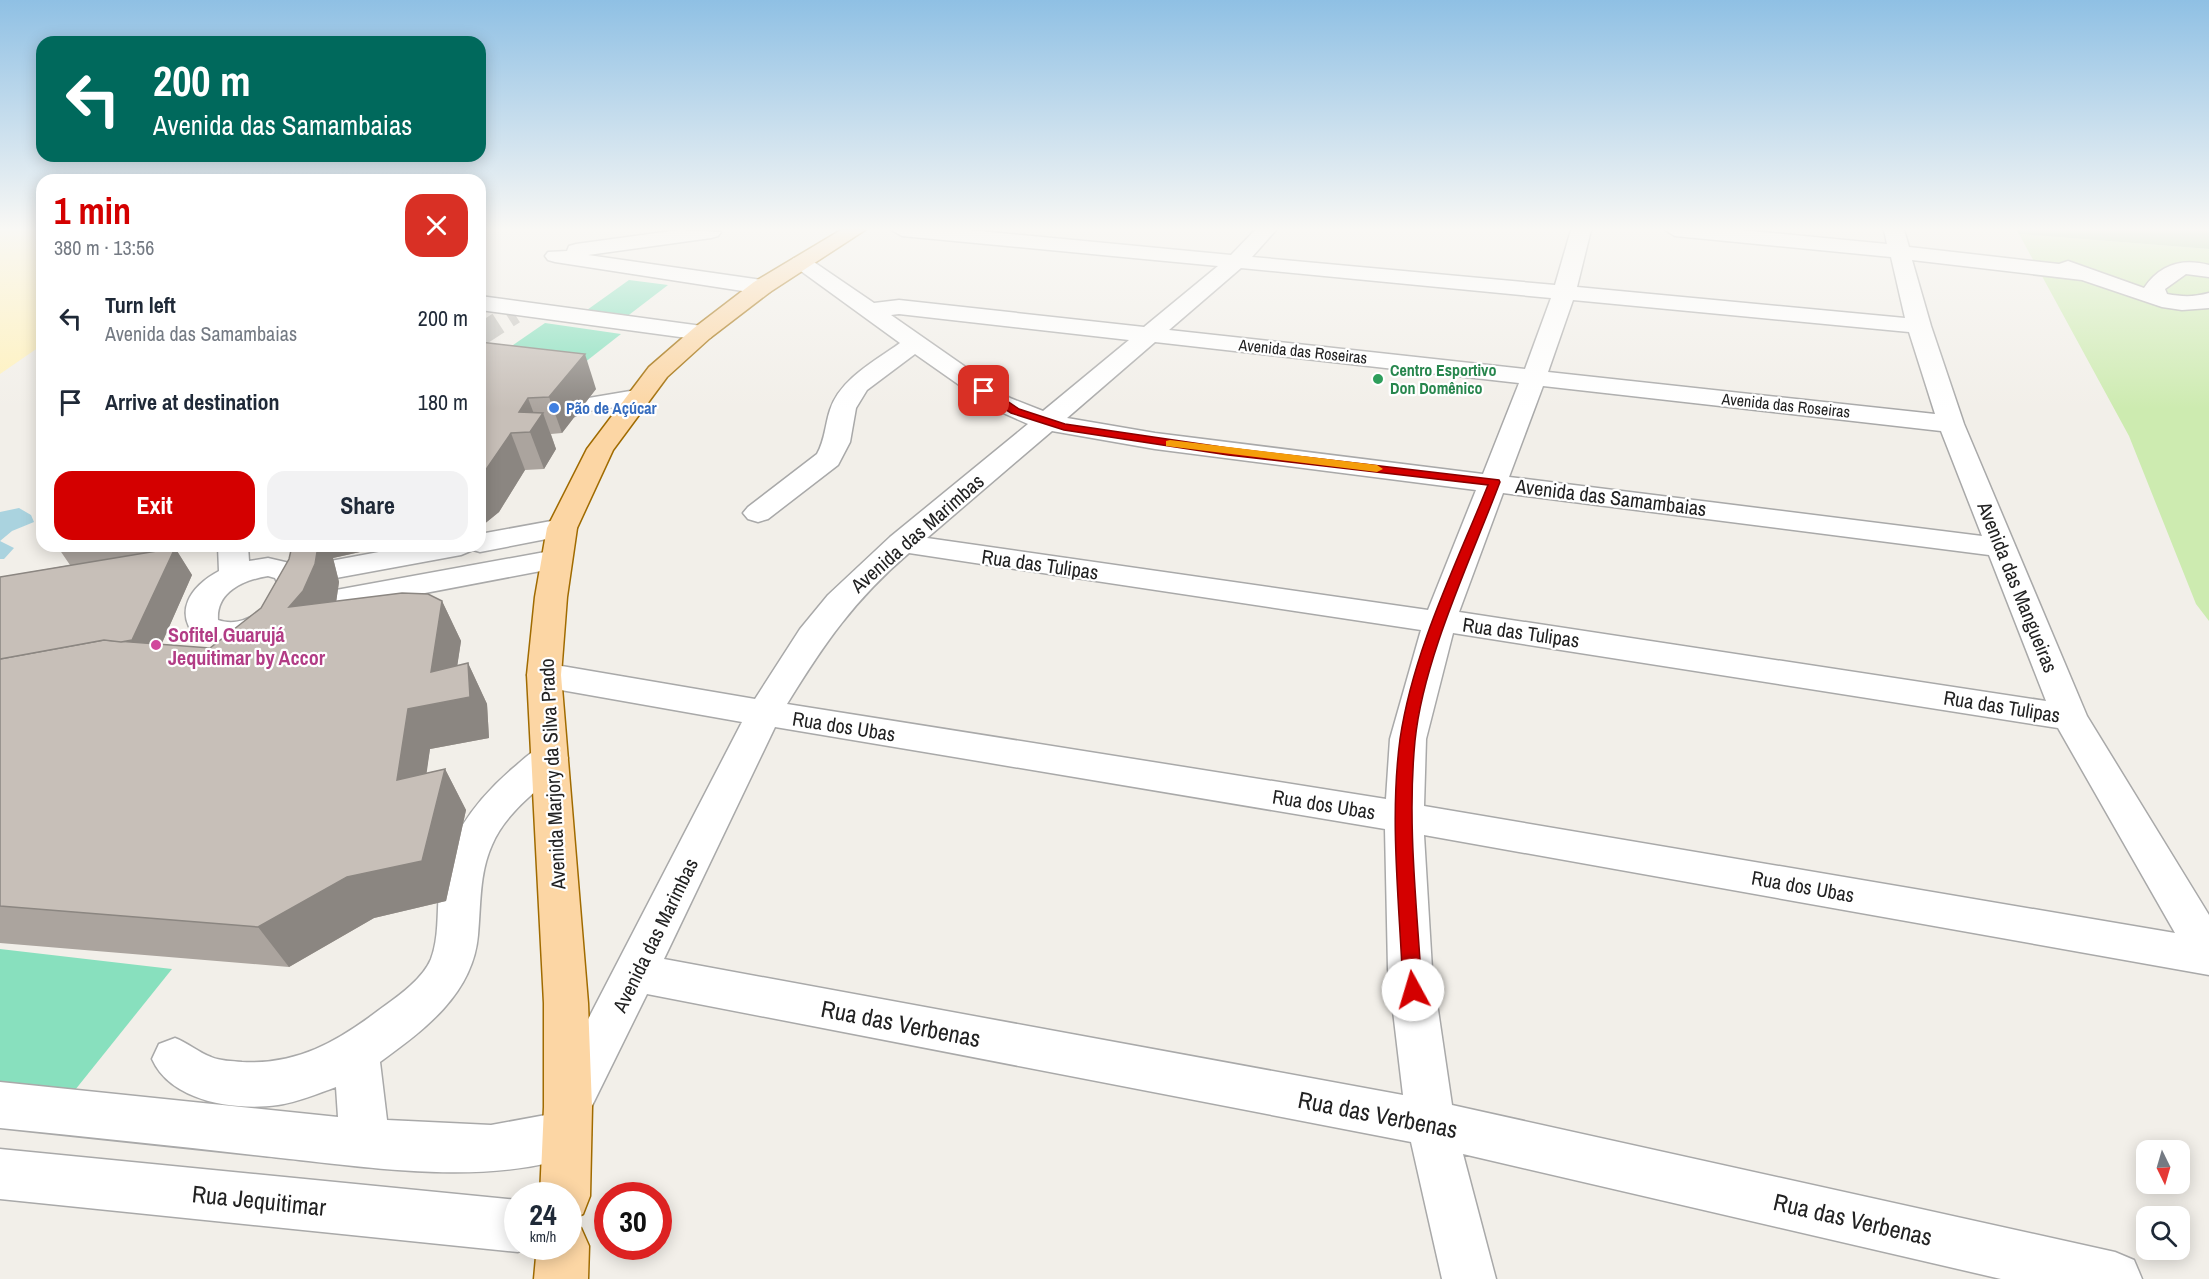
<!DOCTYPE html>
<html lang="en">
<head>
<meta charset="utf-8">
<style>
  :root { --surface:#fff; --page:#f2f2f3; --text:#1f2937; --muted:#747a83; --accent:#d40000 }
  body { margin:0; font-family:"Archivo Narrow",sans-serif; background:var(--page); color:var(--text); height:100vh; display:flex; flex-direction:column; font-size:22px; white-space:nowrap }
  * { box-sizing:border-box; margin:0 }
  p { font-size:20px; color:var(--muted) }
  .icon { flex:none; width:33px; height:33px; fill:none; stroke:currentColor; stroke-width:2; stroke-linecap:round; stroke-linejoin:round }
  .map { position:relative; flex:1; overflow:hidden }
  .panel { position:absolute; left:36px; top:174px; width:450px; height:378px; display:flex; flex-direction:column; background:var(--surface); border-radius:18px; box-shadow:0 3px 15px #0003 }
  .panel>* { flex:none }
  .hud { position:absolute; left:36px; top:36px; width:450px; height:126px; border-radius:18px; box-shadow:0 3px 15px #0003; background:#00695c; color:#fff; overflow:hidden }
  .needle { width:39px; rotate:175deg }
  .buttons { position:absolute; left:2136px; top:1140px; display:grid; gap:12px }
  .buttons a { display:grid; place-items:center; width:54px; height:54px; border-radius:12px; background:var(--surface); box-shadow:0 3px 15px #0003; font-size:30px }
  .speed { position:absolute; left:504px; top:1182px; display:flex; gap:12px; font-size:30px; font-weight:700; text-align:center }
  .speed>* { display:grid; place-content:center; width:78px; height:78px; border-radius:50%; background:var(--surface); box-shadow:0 3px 15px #0003; line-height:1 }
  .speed small { font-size:15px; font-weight:400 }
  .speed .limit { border:9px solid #d22; background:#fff; color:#111 }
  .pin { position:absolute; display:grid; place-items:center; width:51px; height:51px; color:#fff; margin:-26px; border-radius:12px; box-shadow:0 3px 9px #0006 }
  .me { position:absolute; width:66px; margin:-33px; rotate:354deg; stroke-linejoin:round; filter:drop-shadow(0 0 4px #0008) }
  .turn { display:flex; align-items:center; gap:21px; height:126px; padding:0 18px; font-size:27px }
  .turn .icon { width:78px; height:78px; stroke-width:2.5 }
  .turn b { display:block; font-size:42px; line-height:51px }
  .round { display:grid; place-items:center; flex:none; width:63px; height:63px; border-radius:18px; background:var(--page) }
  .head { display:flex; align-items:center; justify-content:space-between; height:102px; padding:0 18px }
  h1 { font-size:36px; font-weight:700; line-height:45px; color:var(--accent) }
  .button { display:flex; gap:12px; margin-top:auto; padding:12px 18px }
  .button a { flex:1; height:69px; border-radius:18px; background:var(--accent); color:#fff; font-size:24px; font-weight:700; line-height:69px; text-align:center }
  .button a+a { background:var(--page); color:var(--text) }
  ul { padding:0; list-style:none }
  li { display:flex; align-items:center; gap:18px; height:84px; padding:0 18px }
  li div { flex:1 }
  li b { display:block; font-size:22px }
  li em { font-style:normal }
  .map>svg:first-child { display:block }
  .grass { fill:#cdebb0 }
  .forest { fill:#add19e }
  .sand { fill:#fff1ba }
  .pitch { fill:#88e0be }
  .water { fill:#aad3df }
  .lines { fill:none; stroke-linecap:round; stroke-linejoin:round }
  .minor-tunnel { stroke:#c8c6c1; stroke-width:22; stroke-dasharray:22 11; stroke-linecap:butt }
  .minor-casing { stroke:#a9a9a9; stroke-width:3 }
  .major-casing { stroke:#a06b00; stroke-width:3 }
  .minor { fill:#fff; fill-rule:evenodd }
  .major { fill:#fcd6a4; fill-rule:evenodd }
  .wall { fill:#aba49e }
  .shaded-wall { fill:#8b8681 }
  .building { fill:#c7bfb8; stroke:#8b8681; stroke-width:1.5 }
  .route { fill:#d40000; stroke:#8a0000; stroke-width:1.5 }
  .slow { fill:#f59e0b }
  .leisure-dot { fill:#2e9e5b; stroke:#fff; stroke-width:2 }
  .shop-dot { fill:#3f7fe0; stroke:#fff; stroke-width:2 }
  .hotel-dot { fill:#d1479c; stroke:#fff; stroke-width:2 }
  .labels { text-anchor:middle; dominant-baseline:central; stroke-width:4.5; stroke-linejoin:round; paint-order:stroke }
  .far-street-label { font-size:16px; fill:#222; stroke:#fff }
  .far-leisure-label { font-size:16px; font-weight:bold; fill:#27864d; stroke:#fff; text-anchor:start }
  .far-shop-label { font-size:16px; font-weight:bold; fill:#366cbe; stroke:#fff; text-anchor:start }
  .street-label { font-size:20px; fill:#222; stroke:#fff }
  .hotel-label { font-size:20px; font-weight:bold; fill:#b23c85; stroke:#fff; text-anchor:start }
  .near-street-label { font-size:24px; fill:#222; stroke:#fff }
</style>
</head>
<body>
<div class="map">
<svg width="2209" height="1279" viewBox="0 0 2209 1279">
  <rect width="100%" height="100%" fill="#f2efe9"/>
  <path class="grass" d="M2019,234L2209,249V621L2196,604L2129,436Z"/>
  <path class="forest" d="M2017,230H2209V249L2019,234Z"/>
  <path class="sand" d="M0,230H42V345L0,374Z"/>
  <g class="pitch">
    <path d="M629,280L668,285L621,321L580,315Z"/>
    <path d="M545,323L621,334L561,381L480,368Z"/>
    <path d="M0,949L172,969L55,1115L0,1109Z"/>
  </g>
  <path class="water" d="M19,508L31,515L34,522L12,531L0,541L14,548L4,559H0V512Z"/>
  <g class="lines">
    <path class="minor-tunnel" d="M480,335L514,313"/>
    <g class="minor-casing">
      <g id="minor">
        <path d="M679,230L721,232L718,236L711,238L588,255L762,280L770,282L773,287L770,292L762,294L555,262L548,260L545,256L548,252L567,251L569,246L576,244Z"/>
        <path d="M892,230H969L1231,255L1255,230H1276L1252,257L1555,285L1571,230H1591L1577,287L1905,318L1891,257L1675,236L1665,230H1741L1887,244L1884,230H1904L1909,247L2059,264L2068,261L2144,288C2160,264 2183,258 2209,265V277L2186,274L2165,289L2167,294C2183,297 2194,297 2209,293V308L2182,310L2162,307L2082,280L1912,260L1931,326L1964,424L2087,716L2209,915V975L1424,835L1432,969L1452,1105L2115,1252L2134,1260L2142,1279H2001L1463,1154L1496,1279H1442L1411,1142L647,994L585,1120L591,1135L584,1152C490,1189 362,1166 263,1156C176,1146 88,1137 0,1128V1082L338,1117L336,1087C317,1094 298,1102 278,1105C236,1111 171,1102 152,1059L159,1044L175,1038C188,1043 198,1052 211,1057C220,1061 232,1061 242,1062C297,1065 337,1042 379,1010C397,997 422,980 431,959C439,938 437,913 439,891C445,841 475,801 512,769C530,754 539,741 563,749L568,758L563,767C538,790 505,813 492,845C479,874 481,904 478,935C473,994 424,1030 380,1062L387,1120L491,1125L551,1114L546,1103L553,1087L742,722L544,687L532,683L527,675L532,667L544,663L755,699L800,629L828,595L890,537L1028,424L992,408L915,354L867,390L856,408L850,442L838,465L768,519L758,522L748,519L743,513L748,507L817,454C825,440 825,425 830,410C840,379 875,361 900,343L794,266L790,262L794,258H808L874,303L899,300L1144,327L1218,266L902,236ZM1241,268L1551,298L1525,369L1169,330ZM1573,300L1909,332L1935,414L1548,372ZM899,314L1129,340L1043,411L1010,398L891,315ZM1155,342L1519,383L1483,474L1155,433L1067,418ZM1543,386L1941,431L1982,536L1509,477ZM1052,431L1155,449L1476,490L1428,610L927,538ZM1503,493L1989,555L2046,701L1459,612ZM909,553L1421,630L1390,739L1386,799L787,704C824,644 854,600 909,553ZM1453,633L2058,728L2175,933L1424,806L1426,739ZM775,727L1385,829L1388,969L1403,1095L664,959Z"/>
        <path d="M480,296L702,326L710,328L714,333L710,338L702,340L480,310Z"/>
        <path d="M636,390L645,393L649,398L645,403C625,408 591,407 574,416C559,423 554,434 536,430L532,424L559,403Z"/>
        <path d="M562,519L572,522L577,528L572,534L480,552L473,550L461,555L336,578L325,576L321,569L325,562L411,546H480V534Z"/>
        <path d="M218,546H248L249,561L268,558L298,565L310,584C298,633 244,651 198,639C172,612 191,586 219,571ZM268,576L275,578L278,584C272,608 244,629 218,620C216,592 243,580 268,576Z"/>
        <path d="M556,550L567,552L571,559L567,566L336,610L325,607L320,600L325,593L336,590Z"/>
        <path d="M0,1149L518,1200V1246H531L518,1252L0,1199Z"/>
      </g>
    </g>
    <g class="major-casing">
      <g id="major">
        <path d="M841,230H865L770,292L710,338L667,377L613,450L577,528L567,597L561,675L588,1003L592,1107L590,1196L583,1214L568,1220V1196H540L544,1107V1003L527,675L535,597L547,528L587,449L649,367L694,328L754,282Z"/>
        <path d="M568,1222L581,1228L589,1246L588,1279H534L537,1246H568Z"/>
      </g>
    </g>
    <use href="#minor" class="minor"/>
    <use href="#major" class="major"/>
  </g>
  <g class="wall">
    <path d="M480,342L596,389L562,433L551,434L556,449L544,469L525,470L499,512L483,525H480Z"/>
    <path d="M57,546H181L177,551L192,575L161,645L210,648L261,608L289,559L291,549L284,546H387L333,558L339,582L336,602L442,601L461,641L457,666L468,663L487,704L489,738L430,749L426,773L445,769L466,810L446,901L374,918L289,967L0,943V577L70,565Z"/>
  </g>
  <g class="shaded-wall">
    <path d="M585,354L596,389L562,433L549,397Z"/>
    <path d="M528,398L537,422L543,413L556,449L544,469L530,432L519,412Z"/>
    <path d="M511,433L525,470L499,512L483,525H480V476Z"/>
    <path d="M147,546H181L177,551L192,575L151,668L0,695L161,568Z"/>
    <path d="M318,546H387L333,558L339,582L336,603L289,607Z"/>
    <path d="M442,601L461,641L452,701L468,663L487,704L489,738L430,749L420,820L397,780L408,709Z"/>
    <path d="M445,769L466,810L446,901L374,918L289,967L258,927Z"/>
  </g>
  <g class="building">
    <path d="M480,342L585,354L549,397L528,398L519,412L543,413L530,432L511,433L483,474L480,476Z"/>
    <path d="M292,546H318L315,564L303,591L289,607L402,593L428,594L442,601L431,672L468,663L470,697L408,709L397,780L445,769L422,861L347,877L258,927L0,906V659L104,640L210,648L261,608L289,559Z"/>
    <path d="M175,548L132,640L121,642L104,640L0,659V577Z"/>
  </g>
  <linearGradient id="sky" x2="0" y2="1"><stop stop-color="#8fc0e4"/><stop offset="0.56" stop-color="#f9f8f5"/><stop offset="1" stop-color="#f9f8f5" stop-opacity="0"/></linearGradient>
  <rect width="2209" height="409" fill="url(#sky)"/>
  <path class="route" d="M980,388H988L1019,409L1065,424L1228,448L1499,480L1500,482C1471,559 1423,659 1415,741C1407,823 1417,907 1422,990L1419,996L1413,998L1406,996L1403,990C1400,908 1389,821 1400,739C1413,651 1455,567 1488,485L1228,455L1064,430L1011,413L980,393Z"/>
  <path class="slow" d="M1170,440L1377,465L1383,469L1377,472L1166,446V441Z"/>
  <circle class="leisure-dot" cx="1378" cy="379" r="6"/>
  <circle class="shop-dot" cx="554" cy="408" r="6"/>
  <circle class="hotel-dot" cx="156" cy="645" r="6"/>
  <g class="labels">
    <g class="far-street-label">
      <text transform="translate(1303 351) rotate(6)">Avenida das Roseiras</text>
      <text transform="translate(1786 405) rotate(6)">Avenida das Roseiras</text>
    </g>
    <g class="far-leisure-label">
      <text x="1390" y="370">Centro Esportivo<tspan x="1390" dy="18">Don Domênico</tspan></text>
    </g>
    <g class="far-shop-label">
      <text x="566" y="408">Pão de Açúcar</text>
    </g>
    <g class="street-label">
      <text transform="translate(1611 497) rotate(7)">Avenida das Samambaias</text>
      <text transform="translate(917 533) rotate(-41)">Avenida das Marimbas</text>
      <text transform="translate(1040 564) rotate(8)">Rua das Tulipas</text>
      <text transform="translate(2018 587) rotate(68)">Avenida das Mangueiras</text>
      <text transform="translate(1521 632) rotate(8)">Rua das Tulipas</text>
      <text transform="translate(2002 706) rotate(9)">Rua das Tulipas</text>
      <text transform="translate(844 726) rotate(9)">Rua dos Ubas</text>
      <text transform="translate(552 774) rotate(-93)">Avenida Marjory da Silva Prado</text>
      <text transform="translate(1324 804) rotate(9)">Rua dos Ubas</text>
      <text transform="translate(1803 886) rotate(10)">Rua dos Ubas</text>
      <text transform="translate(655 935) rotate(-64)">Avenida das Marimbas</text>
    </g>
    <g class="hotel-label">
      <text x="168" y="634">Sofitel Guarujá<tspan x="168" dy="23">Jequitimar by Accor</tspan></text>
    </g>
    <g class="near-street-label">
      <text transform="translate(901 1023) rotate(11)">Rua das Verbenas</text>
      <text transform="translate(1378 1114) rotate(11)">Rua das Verbenas</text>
      <text transform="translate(259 1200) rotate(6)">Rua Jequitimar</text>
      <text transform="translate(1853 1219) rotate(13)">Rua das Verbenas</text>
    </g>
  </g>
</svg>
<div class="buttons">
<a><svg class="needle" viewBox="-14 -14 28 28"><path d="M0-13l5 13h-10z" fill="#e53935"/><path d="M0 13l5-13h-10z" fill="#747a83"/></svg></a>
<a><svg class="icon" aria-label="search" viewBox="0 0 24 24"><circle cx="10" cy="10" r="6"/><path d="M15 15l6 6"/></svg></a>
</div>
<div class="speed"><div>24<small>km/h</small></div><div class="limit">30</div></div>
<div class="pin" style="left:984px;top:391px;background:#d93025"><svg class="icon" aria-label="arrive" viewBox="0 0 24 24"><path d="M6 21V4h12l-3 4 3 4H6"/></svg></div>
<svg class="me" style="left:1413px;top:990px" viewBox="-20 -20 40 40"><circle r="19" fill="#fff"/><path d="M0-13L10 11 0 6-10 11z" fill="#d40000"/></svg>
<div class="hud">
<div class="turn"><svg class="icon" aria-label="left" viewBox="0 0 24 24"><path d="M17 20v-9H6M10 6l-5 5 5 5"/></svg><div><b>200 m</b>Avenida das Samambaias</div></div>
</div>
<section class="panel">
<div class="head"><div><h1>1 min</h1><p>380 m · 13:56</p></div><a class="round" style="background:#d93025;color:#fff"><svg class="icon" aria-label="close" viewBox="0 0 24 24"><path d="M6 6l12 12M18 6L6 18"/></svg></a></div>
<ul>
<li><svg class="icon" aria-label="left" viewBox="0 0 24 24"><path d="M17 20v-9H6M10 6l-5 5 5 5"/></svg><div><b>Turn left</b><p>Avenida das Samambaias</p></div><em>200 m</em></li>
<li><svg class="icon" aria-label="arrive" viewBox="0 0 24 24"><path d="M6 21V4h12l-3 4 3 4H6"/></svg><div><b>Arrive at destination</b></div><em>180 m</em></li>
</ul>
<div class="button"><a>Exit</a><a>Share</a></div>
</section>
</div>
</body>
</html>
